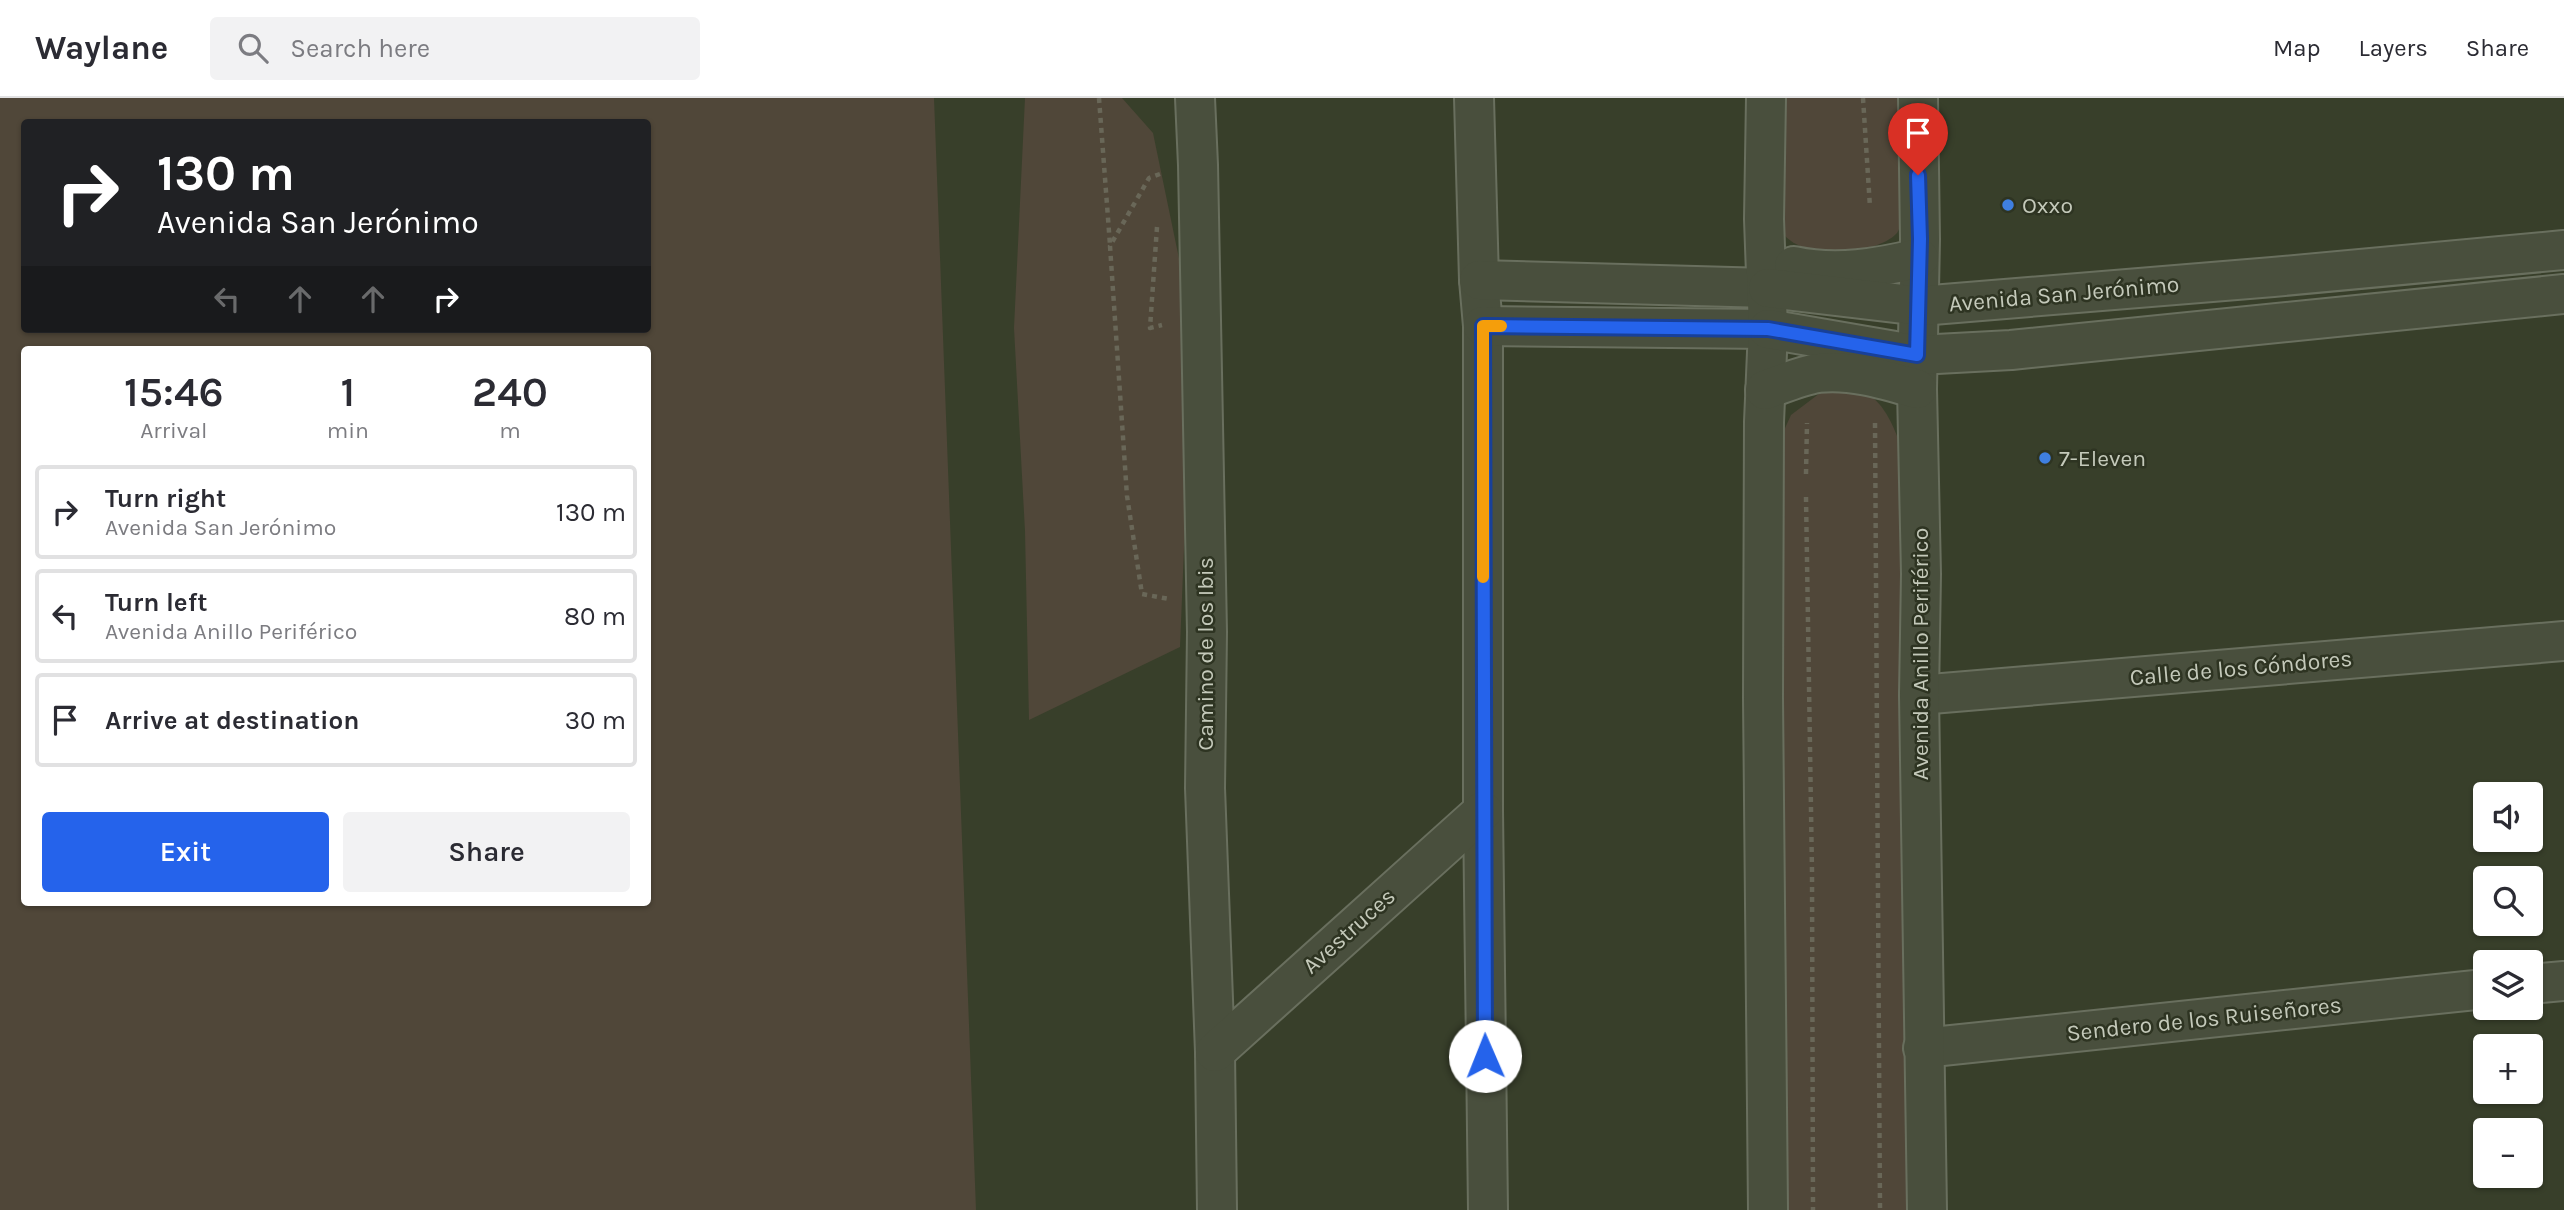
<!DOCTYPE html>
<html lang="en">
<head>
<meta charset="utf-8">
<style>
  :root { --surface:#fff; --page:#f2f2f3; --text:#2b2b33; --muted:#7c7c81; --line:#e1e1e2; --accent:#2563eb }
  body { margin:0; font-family:Karla,sans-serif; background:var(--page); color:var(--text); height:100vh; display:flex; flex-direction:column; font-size:26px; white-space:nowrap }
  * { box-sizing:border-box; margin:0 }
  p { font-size:23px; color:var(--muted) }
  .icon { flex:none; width:38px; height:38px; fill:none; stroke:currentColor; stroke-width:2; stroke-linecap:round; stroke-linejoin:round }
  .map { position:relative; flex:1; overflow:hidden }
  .drawer { position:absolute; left:21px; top:248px; width:630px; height:560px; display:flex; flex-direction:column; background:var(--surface); border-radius:7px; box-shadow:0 2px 5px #0004 }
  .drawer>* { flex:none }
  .top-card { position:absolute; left:21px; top:21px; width:630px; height:214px; border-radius:7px; box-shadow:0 2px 5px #0004; background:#202124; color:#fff; overflow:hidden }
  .buttons { position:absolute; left:2473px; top:684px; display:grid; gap:14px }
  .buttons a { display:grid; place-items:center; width:70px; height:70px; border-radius:7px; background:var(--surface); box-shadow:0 2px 5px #0004; font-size:35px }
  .pin { position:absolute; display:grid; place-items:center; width:60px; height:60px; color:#fff; margin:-72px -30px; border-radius:50% 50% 50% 0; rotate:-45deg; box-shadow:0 0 7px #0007 }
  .pin .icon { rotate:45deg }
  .me { position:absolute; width:77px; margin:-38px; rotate:359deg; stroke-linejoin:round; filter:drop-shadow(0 0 5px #0008) }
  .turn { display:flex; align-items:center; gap:24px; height:147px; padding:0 21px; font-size:32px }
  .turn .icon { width:91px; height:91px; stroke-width:2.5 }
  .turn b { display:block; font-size:49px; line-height:60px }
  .lanes { display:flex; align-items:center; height:66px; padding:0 21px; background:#0003; justify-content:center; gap:35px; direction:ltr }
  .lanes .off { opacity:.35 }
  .eta { display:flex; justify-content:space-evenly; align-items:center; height:119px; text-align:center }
  .eta b { font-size:42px; font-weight:600; line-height:49px }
  .cta { display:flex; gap:14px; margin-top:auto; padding:14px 21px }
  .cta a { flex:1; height:80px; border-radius:7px; background:var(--accent); color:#fff; font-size:28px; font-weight:600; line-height:80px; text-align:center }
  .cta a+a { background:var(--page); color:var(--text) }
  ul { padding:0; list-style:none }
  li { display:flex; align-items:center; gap:21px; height:94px; margin:0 14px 10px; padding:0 7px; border:4px solid var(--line); border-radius:7px }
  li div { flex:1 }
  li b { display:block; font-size:26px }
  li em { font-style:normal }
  header { display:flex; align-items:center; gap:42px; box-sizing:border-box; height:98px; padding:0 35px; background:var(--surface); border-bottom:2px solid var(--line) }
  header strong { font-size:33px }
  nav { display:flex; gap:38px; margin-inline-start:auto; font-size:24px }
  .search { width:490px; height:63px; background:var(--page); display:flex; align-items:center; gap:18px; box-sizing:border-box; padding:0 24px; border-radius:7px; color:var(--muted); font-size:26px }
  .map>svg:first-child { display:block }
  .green { fill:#504739; fill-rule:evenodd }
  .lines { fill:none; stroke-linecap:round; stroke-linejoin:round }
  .minor-casing { stroke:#696f5e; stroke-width:42 }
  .tertiary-casing { stroke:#696f5e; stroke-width:42 }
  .path { stroke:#696758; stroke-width:4.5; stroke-dasharray:5 5; stroke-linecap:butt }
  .minor { stroke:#494f3d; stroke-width:38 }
  .tertiary { stroke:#494f3d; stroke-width:38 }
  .route-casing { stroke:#184099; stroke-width:18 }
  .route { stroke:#2563eb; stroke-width:12 }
  .slow { stroke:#f59e0b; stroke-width:12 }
  .shop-dot { fill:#3f7fe0; stroke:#2e3422; stroke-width:2.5 }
  .labels { text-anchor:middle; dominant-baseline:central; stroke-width:5; stroke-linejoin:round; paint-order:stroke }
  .poi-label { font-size:23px; fill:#c4c9ba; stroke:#2e3422; text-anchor:start }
  .street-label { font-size:23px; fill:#c4c9ba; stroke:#2e3422 }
</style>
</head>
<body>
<header>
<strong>Waylane</strong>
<div class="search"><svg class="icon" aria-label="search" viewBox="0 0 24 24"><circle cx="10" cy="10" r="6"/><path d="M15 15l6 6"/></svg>Search here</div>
<nav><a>Map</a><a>Layers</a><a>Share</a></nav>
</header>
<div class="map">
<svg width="2564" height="1112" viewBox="0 0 2564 1112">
  <rect width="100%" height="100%" fill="#383f2a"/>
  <g class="green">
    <path d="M0,0H934L976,1112H0ZM24,24H648V231H24ZM24,252H648V805H24Z"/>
    <path d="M1025,0H1122L1153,35L1193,228L1180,549L1029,622L1025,433L1014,230Z"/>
    <path d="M1778,0H1899L1903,120C1901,124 1900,131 1897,135C1878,156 1819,158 1796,146C1789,143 1784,136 1778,132Z"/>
    <path d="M1824,292C1835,293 1847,292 1858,293C1880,297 1892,324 1899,343L1909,1112H1787L1781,339L1791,317Z"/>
  </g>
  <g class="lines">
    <g class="minor-casing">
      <g id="minor">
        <path d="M1195,0L1198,67L1207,534L1205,690L1215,954L1217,1112"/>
        <path d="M1474,0L1479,182L1483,228V713L1488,1112"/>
        <path d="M1479,182L1768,190"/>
        <path d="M1483,228L1768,231"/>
        <path d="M1919,597L2564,543"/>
        <path d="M2530,886L2564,883"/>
        <path d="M1923,950L2485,891"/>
        <path d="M1215,954L1483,713"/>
      </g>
    </g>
    <g class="tertiary-casing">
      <g id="tertiary">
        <path d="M1766,0L1764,121L1768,231L1764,324L1763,600L1768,1112"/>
        <path d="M1918,0L1920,141L1917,291L1921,476L1919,597L1927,1112"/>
        <path d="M1794,168C1836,177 1879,170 1919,160"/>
        <path d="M1768,190L1920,208L2273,179L2564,152"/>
        <path d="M1768,231L1918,257L2011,252L2564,196"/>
        <path d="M1765,292C1782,286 1800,278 1818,275C1851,271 1886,282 1917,291"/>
      </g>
    </g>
    <g class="path">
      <path d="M1099,0L1110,147"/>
      <path d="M1863,0L1870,109"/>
      <path d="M1160,76L1149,80L1110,148L1127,398L1142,496L1169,501"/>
      <path d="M1157,129L1150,230L1162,227"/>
      <path d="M1875,325L1880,1112"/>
      <path d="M1806,376L1807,325"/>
      <path d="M1806,399L1812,774L1813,1112"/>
    </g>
    <use href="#minor" class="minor"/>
    <use href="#tertiary" class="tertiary"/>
  </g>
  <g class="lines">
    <g class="route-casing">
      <path id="route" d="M1485,958L1483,228L1768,231L1917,257L1920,141L1918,77"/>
    </g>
    <use href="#route" class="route"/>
    <path class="slow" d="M1483,479V228H1501"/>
  </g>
  <g class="shop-dot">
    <circle cx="2008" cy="107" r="7"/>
    <circle cx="2045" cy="360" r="7"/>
  </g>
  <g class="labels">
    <g class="poi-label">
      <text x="2022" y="107">Oxxo</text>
      <text x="2059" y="360">7-Eleven</text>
    </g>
    <g class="street-label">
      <text transform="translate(2064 196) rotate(-5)">Avenida San Jerónimo</text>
      <text transform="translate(1205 556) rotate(-90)">Camino de los Ibis</text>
      <text transform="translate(1920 556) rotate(-90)">Avenida Anillo Periférico</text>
      <text transform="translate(2241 570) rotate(-5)">Calle de los Cóndores</text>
      <text transform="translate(1349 833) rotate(-42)">Avestruces</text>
      <text transform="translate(2204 921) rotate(-6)">Sendero de los Ruiseñores</text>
    </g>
  </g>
</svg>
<div class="buttons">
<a><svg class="icon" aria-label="sound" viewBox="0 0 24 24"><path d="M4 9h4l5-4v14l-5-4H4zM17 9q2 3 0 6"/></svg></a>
<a><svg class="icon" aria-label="search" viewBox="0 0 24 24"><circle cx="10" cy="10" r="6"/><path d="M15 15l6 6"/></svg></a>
<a><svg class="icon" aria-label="layers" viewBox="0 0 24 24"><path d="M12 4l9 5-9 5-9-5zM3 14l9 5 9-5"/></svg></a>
<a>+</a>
<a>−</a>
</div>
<div class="pin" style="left:1918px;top:77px;background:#d93025"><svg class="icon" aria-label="arrive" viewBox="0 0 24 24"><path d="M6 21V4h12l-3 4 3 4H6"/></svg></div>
<svg class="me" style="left:1485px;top:958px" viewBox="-20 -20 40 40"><circle r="19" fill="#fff"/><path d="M0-13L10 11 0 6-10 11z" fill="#2563eb"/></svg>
<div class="top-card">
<div class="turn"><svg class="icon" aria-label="right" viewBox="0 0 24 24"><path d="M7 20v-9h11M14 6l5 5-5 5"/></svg><div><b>130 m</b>Avenida San Jerónimo</div></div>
<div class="lanes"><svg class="icon off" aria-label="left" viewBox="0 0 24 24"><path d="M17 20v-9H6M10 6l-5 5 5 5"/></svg><svg class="icon off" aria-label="ahead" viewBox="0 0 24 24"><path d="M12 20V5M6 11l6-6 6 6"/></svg><svg class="icon off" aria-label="ahead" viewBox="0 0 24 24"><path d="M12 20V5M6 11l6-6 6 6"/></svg><svg class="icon" aria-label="right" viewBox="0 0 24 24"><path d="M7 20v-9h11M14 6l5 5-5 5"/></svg></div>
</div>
<section class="drawer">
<div class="eta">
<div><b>15:46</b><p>Arrival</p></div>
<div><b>1</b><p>min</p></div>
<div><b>240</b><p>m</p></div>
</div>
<ul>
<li><svg class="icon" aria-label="right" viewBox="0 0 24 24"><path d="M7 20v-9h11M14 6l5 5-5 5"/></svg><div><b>Turn right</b><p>Avenida San Jerónimo</p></div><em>130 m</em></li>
<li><svg class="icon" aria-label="left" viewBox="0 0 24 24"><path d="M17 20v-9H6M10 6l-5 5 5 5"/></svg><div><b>Turn left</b><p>Avenida Anillo Periférico</p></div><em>80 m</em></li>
<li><svg class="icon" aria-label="arrive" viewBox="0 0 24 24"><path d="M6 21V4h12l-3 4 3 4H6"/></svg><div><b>Arrive at destination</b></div><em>30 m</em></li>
</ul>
<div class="cta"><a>Exit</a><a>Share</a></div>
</section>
</div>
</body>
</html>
